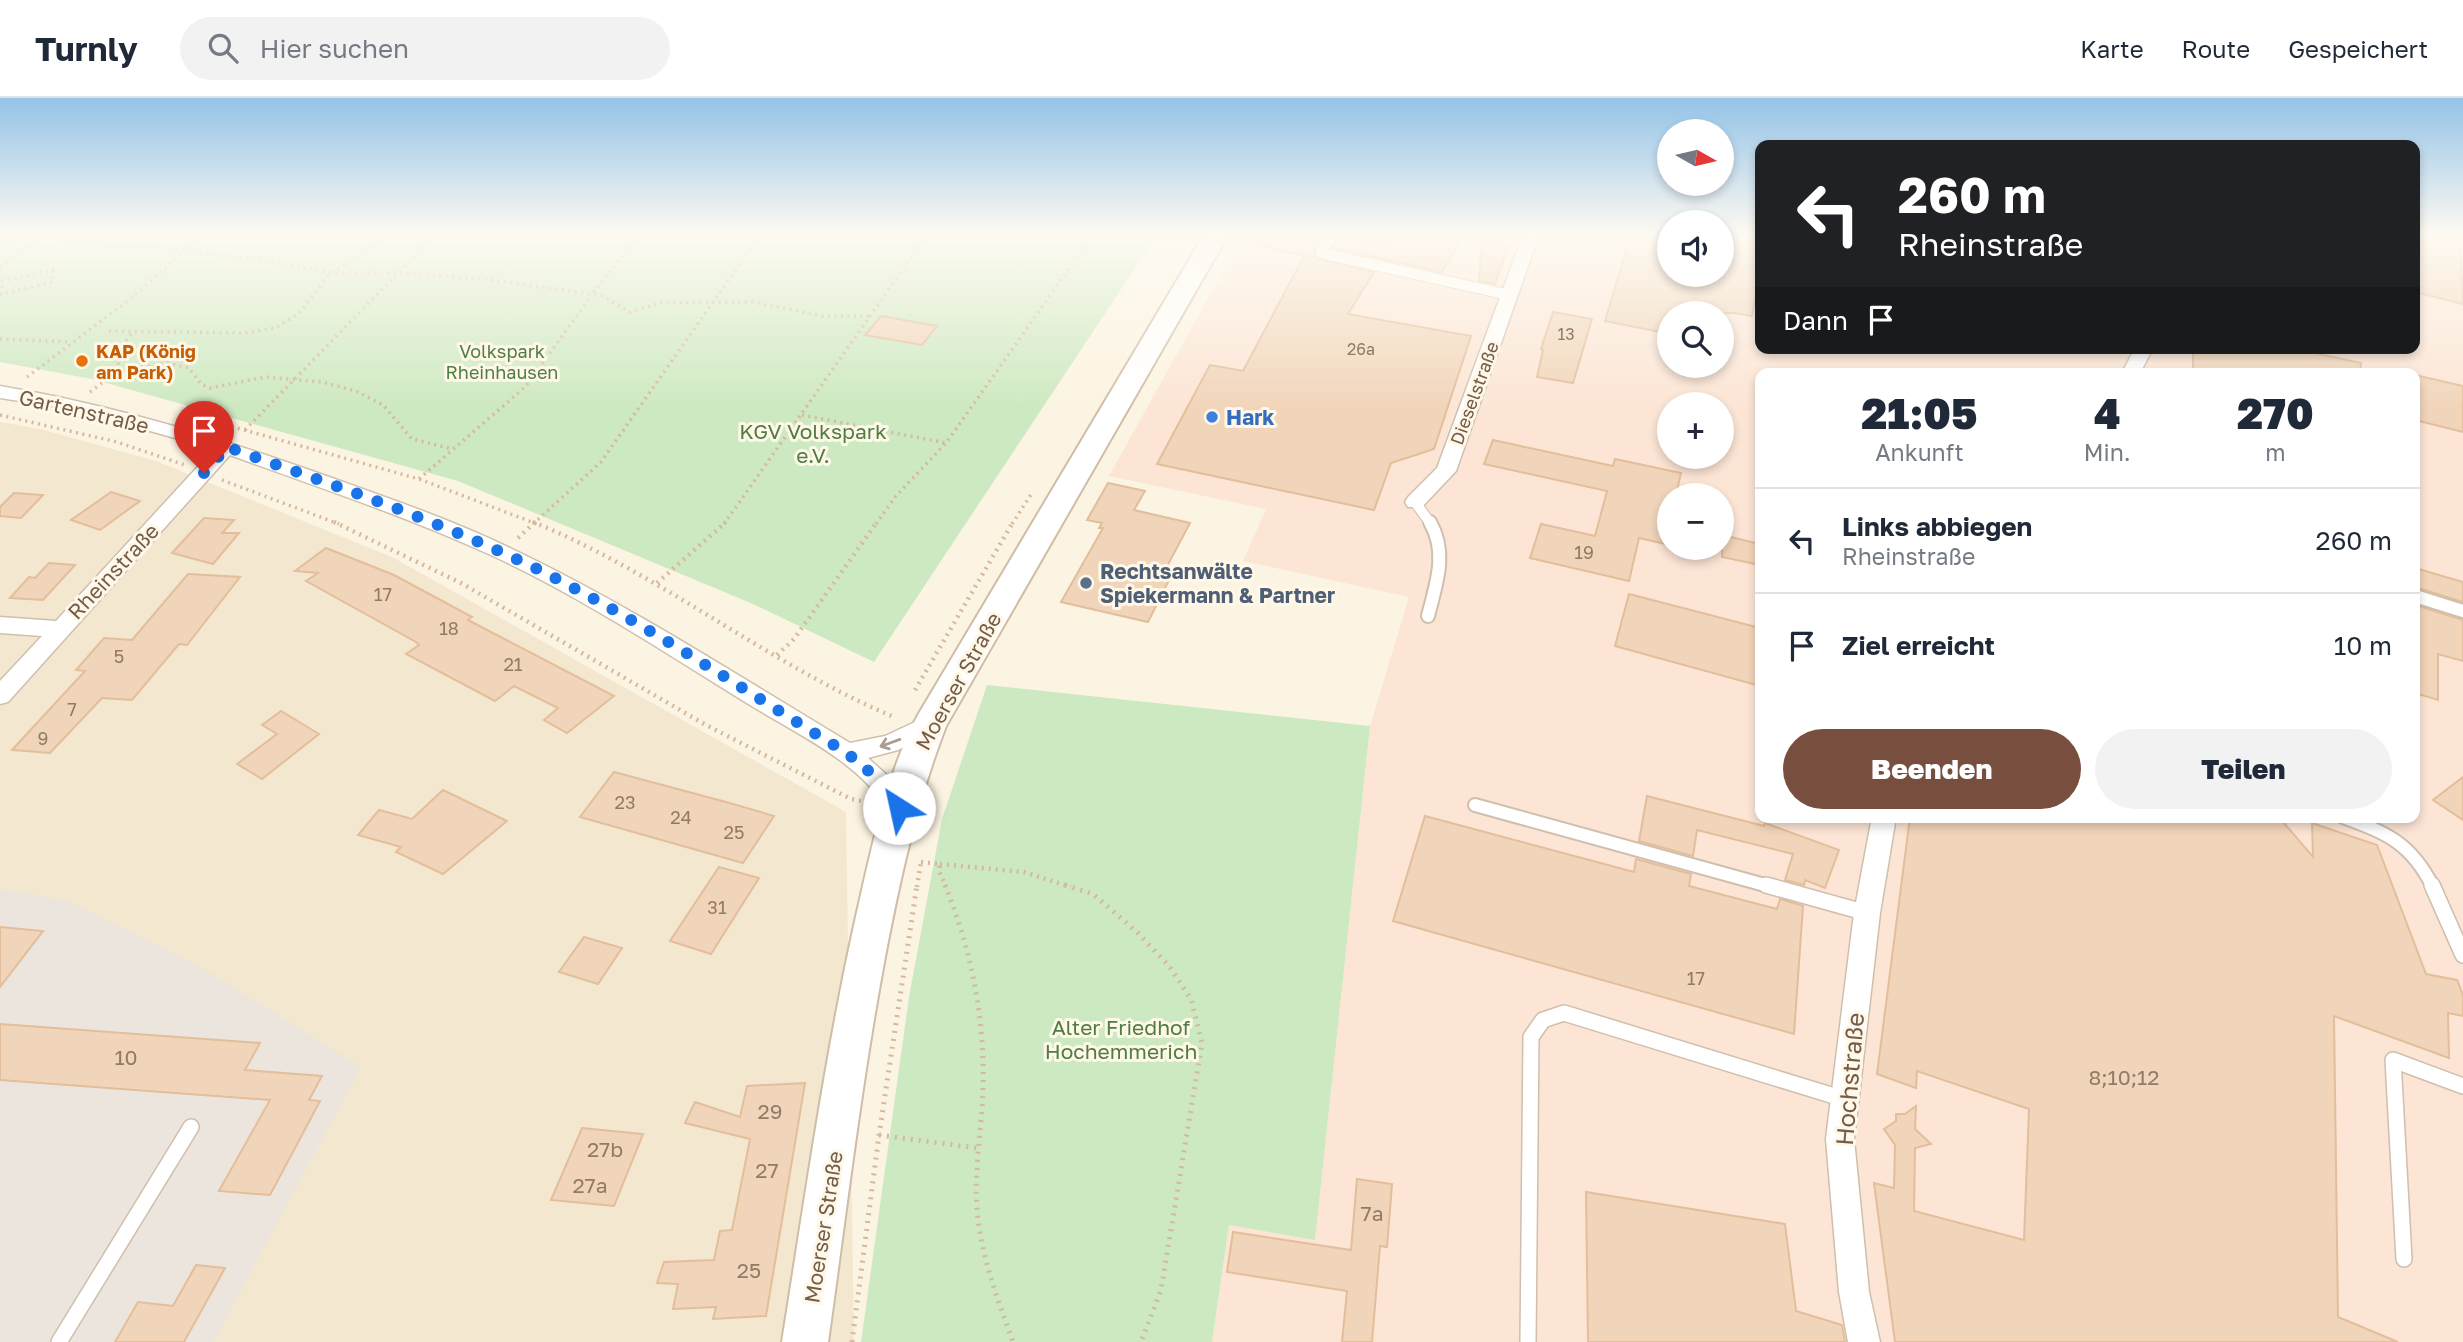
<!DOCTYPE html>
<html lang="de">
<head>
<meta charset="utf-8">
<style>
  :root { --surface:#fff; --page:#f2f2f3; --text:#1f2937; --muted:#747a83; --line:#e0e1e3; --accent:#784e3f }
  body { margin:0; font-family:"Golos Text",sans-serif; background:var(--page); color:var(--text); height:100vh; display:flex; flex-direction:column; font-size:26px; white-space:nowrap }
  * { box-sizing:border-box; margin:0 }
  p { font-size:23px; color:var(--muted) }
  .icon { flex:none; width:38px; height:38px; fill:none; stroke:currentColor; stroke-width:2; stroke-linecap:round; stroke-linejoin:round }
  .map { position:relative; flex:1; overflow:hidden }
  .side { position:absolute; left:1755px; top:270px; width:665px; height:455px; display:flex; flex-direction:column; background:var(--surface); border-radius:14px; box-shadow:0 4px 10px #0003 }
  .side>* { flex:none }
  .guide { position:absolute; left:1755px; top:42px; width:665px; height:214px; border-radius:14px; box-shadow:0 4px 10px #0003; background:#202124; color:#fff; overflow:hidden }
  .needle { width:46px; rotate:98deg }
  .tools { position:absolute; left:1657px; top:21px; display:grid; gap:14px }
  .tools a { display:grid; place-items:center; width:77px; height:77px; border-radius:50%; background:var(--surface); box-shadow:0 4px 10px #0003; font-size:35px }
  .pin { position:absolute; display:grid; place-items:center; width:60px; height:60px; color:#fff; margin:-72px -30px; border-radius:50% 50% 50% 0; rotate:-45deg; box-shadow:0 0 7px #0007 }
  .pin .icon { rotate:45deg }
  .me { position:absolute; width:77px; margin:-38px; rotate:325deg; stroke-linejoin:round; filter:drop-shadow(0 0 5px #0008) }
  .turn { display:flex; align-items:center; gap:24px; height:147px; padding:0 28px; font-size:32px }
  .turn .icon { width:91px; height:91px; stroke-width:2.5 }
  .turn b { display:block; font-size:49px; line-height:60px }
  .then { display:flex; align-items:center; height:66px; padding:0 28px; background:#0003; gap:14px; font-size:26px }
  .eta { display:flex; justify-content:space-evenly; align-items:center; height:119px; text-align:center }
  .eta b { font-size:42px; font-weight:800; line-height:49px }
  .action { display:flex; gap:14px; margin-top:auto; padding:14px 28px }
  .action a { flex:1; height:80px; border-radius:42px; background:var(--accent); color:#fff; font-size:28px; font-weight:800; line-height:80px; text-align:center }
  .action a+a { background:var(--page); color:var(--text) }
  ul { padding:0; list-style:none }
  li { display:flex; align-items:center; gap:21px; height:105px; padding:0 28px; border-top:2px solid var(--line) }
  li div { flex:1 }
  li b { display:block; font-size:26px }
  li em { font-style:normal }
  header { display:flex; align-items:center; gap:42px; box-sizing:border-box; height:98px; padding:0 35px; background:var(--surface); border-bottom:2px solid var(--line) }
  header strong { font-size:33px }
  nav { display:flex; gap:38px; margin-inline-start:auto; font-size:24px }
  .search { width:490px; height:63px; background:var(--page); display:flex; align-items:center; gap:18px; box-sizing:border-box; padding:0 24px; border-radius:38px; color:var(--muted); font-size:26px }
  .map>svg:first-child { display:block }
  .residential { fill:#f3e7d0 }
  .commercial { fill:#fce5d5; fill-rule:evenodd }
  .industrial { fill:#ebe5dd }
  .green { fill:#cde9c1 }
  .building { fill:#f1d5ba; stroke:#e3be9a; stroke-width:2 }
  .lines { fill:none; stroke-linecap:round; stroke-linejoin:round }
  .lane-far2-casing { stroke:#cfbfac; stroke-width:12 }
  .lane-far1-casing { stroke:#cfbfac; stroke-width:16 }
  .lane-casing { stroke:#cfbfac; stroke-width:18 }
  .street-casing { stroke:#cfbfac; stroke-width:3 }
  .secondary-casing { stroke:#d0bda7; stroke-width:4 }
  .path-far2 { stroke:#d5b99d; stroke-width:3.5; stroke-dasharray:2 4.5; stroke-linecap:butt }
  .path-far1 { stroke:#d5b99d; stroke-width:4.5; stroke-dasharray:2 5; stroke-linecap:butt }
  .path { stroke:#d5b99d; stroke-width:5; stroke-dasharray:2 6; stroke-linecap:butt }
  .lane-far2 { stroke:#fff; stroke-width:10 }
  .lane-far1 { stroke:#fff; stroke-width:12 }
  .lane { stroke:#fff; stroke-width:15 }
  .street { fill:#fff; fill-rule:evenodd }
  .secondary { fill:#fff; fill-rule:evenodd }
  .oneway { stroke:#ab9d92 }
  .route { stroke:#1a73e8; stroke-width:12; stroke-dasharray:0 21.6 }
  .food-dot { fill:#e8710a; stroke:#fff8e8; stroke-width:2.5 }
  .shop-dot { fill:#3f7fe0; stroke:#fff8e8; stroke-width:2.5 }
  .service-dot { fill:#5c6f8a; stroke:#fff8e8; stroke-width:2.5 }
  .labels { text-anchor:middle; dominant-baseline:central; stroke-width:6; stroke-linejoin:round; paint-order:stroke }
  .far-number-label { font-size:16px; fill:#927a65 }
  .far-food-label { font-size:18px; font-weight:bold; fill:#c56008; stroke:#fff8e8; text-anchor:start }
  .far-park-label { font-size:18px; fill:#4f7e43; stroke:#fff8e8 }
  .far-street-label { font-size:18px; fill:#735c49; stroke:#fff8e8 }
  .number-label { font-size:18px; fill:#927a65 }
  .street-label { font-size:21px; fill:#735c49; stroke:#fff8e8 }
  .shop-label { font-size:21px; font-weight:bold; fill:#366cbe; stroke:#fff8e8; text-anchor:start }
  .park-label { font-size:21px; fill:#4f7e43; stroke:#fff8e8 }
  .service-label { font-size:21px; font-weight:bold; fill:#4e5e75; stroke:#fff8e8; text-anchor:start }
  .near-number-label { font-size:21px; fill:#927a65 }
  .near-street-label { font-size:24px; fill:#735c49; stroke:#fff8e8 }
</style>
</head>
<body>
<header>
<strong>Turnly</strong>
<div class="search"><svg class="icon" aria-label="search" viewBox="0 0 24 24"><circle cx="10" cy="10" r="6"/><path d="M15 15l6 6"/></svg>Hier suchen</div>
<nav><a>Karte</a><a>Route</a><a>Gespeichert</a></nav>
</header>
<div class="map">
<svg width="2463" height="1244" viewBox="0 0 2463 1244">
  <rect width="100%" height="100%" fill="#fcf4e2"/>
  <path class="residential" d="M0,324L40,331L156,363L394,460L846,714L854,1244H0Z"/>
  <path class="commercial" d="M1243,137H1669L1670,177H1722V137H1760V250H2415V137H2463V1244H1212L1229,1127L1315,1141L1370,628L1409,499L1243,463L1266,411L1109,378ZM1670,215H1722V268H1670ZM1760,275H2415V719H1760ZM1670,306H1722V359H1670ZM1670,397H1722V450H1670Z"/>
  <path class="industrial" d="M0,791L68,803L199,868L361,969L213,1244H0Z"/>
  <g class="green">
    <path d="M0,137H1157L874,564L753,506L458,383L92,281L0,264Z"/>
    <path d="M987,587L1370,628L1315,1142L1229,1127L1212,1244H861L909,899L942,721Z"/>
  </g>
  <g class="building">
    <path d="M1253,137H1323L1314,154L1317,161L1374,174L1348,216L1471,238L1434,351L1391,365L1374,412L1157,366L1210,267L1243,273L1304,158L1252,146Z"/>
    <path d="M1338,137L1383,145L1389,137H1464L1442,174L1332,150Z"/>
    <path d="M1631,137H1670V177H1722V137H1760V172L1752,218L1734,215H1670V236L1605,223Z"/>
    <path d="M2415,137H2460L2463,206L2415,194Z"/>
    <path d="M1482,141L1509,147L1495,186L1479,183Z"/>
    <path d="M1553,214L1592,221L1573,285L1537,279L1543,252L1541,251Z"/>
    <path d="M881,218L937,228L922,247L865,237Z"/>
    <path d="M2193,250H2292L2361,265L2360,275H2209L2193,271Z"/>
    <path d="M2415,277L2463,288V334L2415,322Z"/>
    <path d="M1493,342L1613,368L1615,361L1681,375L1676,397H1670V447L1639,440L1629,483L1530,460L1541,426L1595,438L1607,393L1484,366Z"/>
    <path d="M1108,385L1145,393L1134,412L1190,425L1162,478L1170,480L1148,524L1061,504L1103,430H1099L1102,425L1087,422Z"/>
    <path d="M111,394L140,403L100,432L71,422Z"/>
    <path d="M14,395L43,397L21,420L0,418V409Z"/>
    <path d="M204,420L234,422L222,435H239L213,466L172,455Z"/>
    <path d="M1722,437L1760,446V467L1722,459Z"/>
    <path d="M326,450L394,477L472,519L468,522L614,598L567,635L544,622L558,610L514,588L495,603L406,556L419,547L416,544L306,483L318,475L295,473Z"/>
    <path d="M49,465L75,467L43,502L10,500L29,479L35,480Z"/>
    <path d="M2415,470L2463,484V504L2415,489Z"/>
    <path d="M188,476L240,479L187,547L179,546L132,602L102,600L50,655L12,652L85,573L76,572L104,540L132,542Z"/>
    <path d="M1629,496L1760,530V588L1615,548Z"/>
    <path d="M2415,507L2463,522V563L2438,556V602L2415,595Z"/>
    <path d="M281,613L319,636L262,681L237,666L277,636L262,627Z"/>
    <path d="M614,674L726,704L774,718L743,765L580,719Z"/>
    <path d="M2463,679V722L2433,702Z"/>
    <path d="M443,692L507,723L443,776L396,754L401,749L358,737L379,712L412,721Z"/>
    <path d="M1647,698L1764,728L1765,725L1839,752L1825,790L1805,782L1804,787L1785,782L1793,756L1697,732L1693,758L1639,743Z"/>
    <path d="M1425,718L1634,774L1636,761L1691,776L1689,788L1777,811L1780,801L1803,808L1794,936L1393,823Z"/>
    <path d="M1910,719H2279L2313,759L2312,725L2377,747L2426,876L2457,882L2463,897V918L2448,915L2449,960L2334,918L2338,1219L2398,1244H1895L1874,1085L1894,1090L1895,1047L1884,1031L1896,1023V1016H1905L1916,1008L1915,1031L1931,1046L1915,1050L1914,1113L2024,1142L2029,1011L1917,973L1916,990L1877,976Z"/>
    <path d="M719,769L759,780L711,856L670,843Z"/>
    <path d="M0,829L43,833L0,889Z"/>
    <path d="M584,839L622,850L598,886L559,874Z"/>
    <path d="M0,926L260,945L245,972L322,978L309,1002L320,1003L270,1097L219,1093L270,1002L0,982Z"/>
    <path d="M805,985L766,1218L713,1221L716,1209L673,1211L678,1186L657,1185L664,1164L714,1162L720,1133L732,1132L750,1041L685,1025L695,1004L740,1019L747,988Z"/>
    <path d="M582,1030L643,1036L614,1108L551,1102Z"/>
    <path d="M1357,1081L1392,1086L1387,1149L1380,1148L1372,1244H1342L1347,1193L1227,1174L1233,1134L1351,1152Z"/>
    <path d="M1586,1094L1785,1126L1796,1213L1842,1227L1845,1244H1588Z"/>
    <path d="M196,1167L225,1170L184,1244H115L138,1204L173,1208Z"/>
  </g>
  <g class="lines">
    <g class="lane-far2-casing">
      <g id="lane-far2">
        <path d="M1331,137L1321,155L1509,197"/>
        <path d="M1415,404L1431,426"/>
      </g>
    </g>
    <g class="lane-far1-casing">
      <g id="lane-far1">
        <path d="M2415,498L2463,513"/>
        <path d="M1428,518C1436,486 1448,455 1430,424"/>
        <path d="M1475,707L1772,789"/>
        <path d="M2343,719C2387,735 2411,745 2433,789"/>
      </g>
    </g>
    <g class="lane-casing">
      <g id="lane">
        <path d="M1766,787L1867,815"/>
        <path d="M2432,787L2463,857"/>
        <path d="M2404,1161L2393,962L2463,988"/>
        <path d="M59,1244L191,1029"/>
        <path d="M1528,1244L1531,939L1543,922L1564,915L1844,1001"/>
      </g>
    </g>
    <g class="street-casing">
      <g id="street">
        <path d="M1523,137H1539L1456,373L1422,409H1408L1405,404L1408,399L1437,370Z"/>
        <path d="M2135,250H2153L2140,275H2122Z"/>
        <path d="M0,288C114,307 223,341 332,380C391,401 452,422 510,450C628,506 738,578 850,645L885,638L930,617L938,620L941,626L938,632L898,652L868,660L898,687L911,710L907,717L899,720L891,717C862,665 799,637 750,607C666,555 583,500 493,458C408,419 318,389 230,357L8,604L0,606V583L42,538L0,535V519L56,523L214,351L72,311L0,300Z"/>
        <path d="M1872,719H1896L1880,815L1854,1041L1869,1194L1880,1244H1848L1839,1194L1826,1041L1854,815Z"/>
      </g>
    </g>
    <g class="secondary-casing">
      <path id="secondary" d="M1204,137H1228L946,628C917,703 900,781 885,859C861,987 846,1116 828,1244H782C805,1101 825,956 857,814C872,749 886,677 918,617Z"/>
    </g>
    <g class="path-far2">
      <path d="M639,137L592,196L602,198L630,214L661,205L753,204L823,218H871"/>
      <path d="M0,143L41,139L267,162L331,175H398L483,181L592,196"/>
      <path d="M0,169L41,139"/>
      <path d="M53,172V184L1,196L2,183Z"/>
      <path d="M109,233L245,235L275,230L298,216L331,175L393,137"/>
      <path d="M0,241L71,244"/>
      <path d="M118,273L119,252L132,235"/>
      <path d="M27,279L129,202L202,137"/>
      <path d="M90,294L118,273L167,265L189,270L201,286L210,290L265,279L322,284L356,293L383,307L412,341L453,351"/>
      <path d="M0,317L117,344L185,367"/>
      <path d="M802,317L946,345"/>
      <path d="M219,325L419,381L537,426"/>
      <path d="M245,332L435,137"/>
      <path d="M419,381L525,289L592,197"/>
      <path d="M222,382L339,426"/>
      <path d="M533,426L601,364L760,137"/>
      <path d="M724,426L927,137"/>
      <path d="M876,426L895,399L946,345L1093,137"/>
      <path d="M1012,426L1032,395"/>
    </g>
    <g class="path-far1">
      <path d="M334,424L461,485L706,627L851,701L867,704"/>
      <path d="M533,424C661,476 768,566 894,619"/>
      <path d="M518,440L535,424"/>
      <path d="M657,485L726,424"/>
      <path d="M777,557L794,541L877,424"/>
      <path d="M915,592L1013,424"/>
      <path d="M921,764L940,766L939,773L946,789"/>
      <path d="M940,766L1024,774L1071,789"/>
      <path d="M917,789L921,764"/>
    </g>
    <g class="path">
      <path d="M945,787C971,851 985,920 983,989C982,1030 974,1070 977,1111C981,1158 997,1200 1013,1244"/>
      <path d="M1065,787L1093,796L1138,835L1169,868L1191,901L1202,945L1161,1192L1141,1244"/>
      <path d="M879,1037L977,1050"/>
      <path d="M852,1244L879,1037L917,787"/>
    </g>
    <use href="#lane-far2" class="lane-far2"/>
    <use href="#lane-far1" class="lane-far1"/>
    <use href="#lane" class="lane"/>
    <use href="#street" class="street"/>
    <use href="#secondary" class="secondary"/>
  </g>
  <defs><path id="oneway-shaft" d="M-6 0H5M1.5-3L5.5 0L1.5 3" fill="none" stroke-width="1.6" stroke-linecap="round" stroke-linejoin="round" transform="scale(1.75)"/></defs>
  <use class="oneway" href="#oneway-shaft" transform="translate(890 645) rotate(160)"/>
  <linearGradient id="sky" x2="0" y2="1"><stop stop-color="#94c3e7"/><stop offset="0.44" stop-color="#fefaf2"/><stop offset="1" stop-color="#fefaf2" stop-opacity="0"/></linearGradient>
  <rect width="2463" height="311" fill="url(#sky)"/>
  <g class="lines">
    <path class="route" d="M204,375L227,349C319,382 411,413 499,453C621,508 733,586 847,655L877,680L899,710"/>
  </g>
  <circle class="food-dot" cx="82" cy="263" r="7"/>
  <circle class="shop-dot" cx="1212" cy="319" r="7"/>
  <circle class="service-dot" cx="1086" cy="485" r="7"/>
  <g class="labels">
    <g class="far-number-label">
      <text x="1566" y="236">13</text>
      <text x="1361" y="251">26a</text>
    </g>
    <g class="far-food-label">
      <text x="96" y="253">KAP (König<tspan x="96" dy="21">am Park)</tspan></text>
    </g>
    <g class="far-park-label">
      <text x="502" y="253">Volkspark<tspan x="502" dy="21">Rheinhausen</tspan></text>
    </g>
    <g class="far-street-label">
      <text transform="translate(1474 295) rotate(-70)">Dieselstraße</text>
    </g>
    <g class="number-label">
      <text x="1584" y="454">19</text>
      <text x="383" y="496">17</text>
      <text x="449" y="530">18</text>
      <text x="119" y="558">5</text>
      <text x="513" y="566">21</text>
      <text x="72" y="611">7</text>
      <text x="43" y="640">9</text>
      <text x="625" y="704">23</text>
      <text x="681" y="719">24</text>
      <text x="734" y="734">25</text>
      <text x="717" y="809">31</text>
      <text x="1696" y="880">17</text>
    </g>
    <g class="street-label">
      <text transform="translate(84 313) rotate(13)">Gartenstraße</text>
      <text transform="translate(113 473) rotate(-47)">Rheinstraße</text>
      <text transform="translate(958 583) rotate(-61)">Moerser Straße</text>
      <text transform="translate(823 1129) rotate(-81)">Moerser Straße</text>
    </g>
    <g class="shop-label">
      <text x="1226" y="319">Hark</text>
    </g>
    <g class="park-label">
      <text x="813" y="333">KGV Volkspark<tspan x="813" dy="24">e.V.</tspan></text>
      <text x="1121" y="929">Alter Friedhof<tspan x="1121" dy="24">Hochemmerich</tspan></text>
    </g>
    <g class="service-label">
      <text x="1100" y="473">Rechtsanwälte<tspan x="1100" dy="24">Spiekermann &amp; Partner</tspan></text>
    </g>
    <g class="near-number-label">
      <text x="126" y="959">10</text>
      <text x="2124" y="979">8;10;12</text>
      <text x="770" y="1013">29</text>
      <text x="605" y="1051">27b</text>
      <text x="767" y="1072">27</text>
      <text x="590" y="1087">27a</text>
      <text x="1372" y="1115">7a</text>
      <text x="749" y="1172">25</text>
    </g>
    <g class="near-street-label">
      <text transform="translate(1849 981) rotate(-85)">Hochstraße</text>
    </g>
  </g>
</svg>
<div class="tools">
<a><svg class="needle" viewBox="-14 -14 28 28"><path d="M0-13l5 13h-10z" fill="#e53935"/><path d="M0 13l5-13h-10z" fill="#747a83"/></svg></a>
<a><svg class="icon" aria-label="sound" viewBox="0 0 24 24"><path d="M4 9h4l5-4v14l-5-4H4zM17 9q2 3 0 6"/></svg></a>
<a><svg class="icon" aria-label="search" viewBox="0 0 24 24"><circle cx="10" cy="10" r="6"/><path d="M15 15l6 6"/></svg></a>
<a>+</a>
<a>−</a>
</div>
<div class="pin" style="left:204px;top:375px;background:#d93025"><svg class="icon" aria-label="arrive" viewBox="0 0 24 24"><path d="M6 21V4h12l-3 4 3 4H6"/></svg></div>
<svg class="me" style="left:899px;top:710px" viewBox="-20 -20 40 40"><circle r="19" fill="#fff"/><path d="M0-13L10 11 0 6-10 11z" fill="#1a73e8"/></svg>
<div class="guide">
<div class="turn"><svg class="icon" aria-label="left" viewBox="0 0 24 24"><path d="M17 20v-9H6M10 6l-5 5 5 5"/></svg><div><b>260 m</b>Rheinstraße</div></div>
<div class="then">Dann<svg class="icon" aria-label="arrive" viewBox="0 0 24 24"><path d="M6 21V4h12l-3 4 3 4H6"/></svg></div>
</div>
<section class="side">
<div class="eta">
<div><b>21:05</b><p>Ankunft</p></div>
<div><b>4</b><p>Min.</p></div>
<div><b>270</b><p>m</p></div>
</div>
<ul>
<li><svg class="icon" aria-label="left" viewBox="0 0 24 24"><path d="M17 20v-9H6M10 6l-5 5 5 5"/></svg><div><b>Links abbiegen</b><p>Rheinstraße</p></div><em>260 m</em></li>
<li><svg class="icon" aria-label="arrive" viewBox="0 0 24 24"><path d="M6 21V4h12l-3 4 3 4H6"/></svg><div><b>Ziel erreicht</b></div><em>10 m</em></li>
</ul>
<div class="action"><a>Beenden</a><a>Teilen</a></div>
</section>
</div>
</body>
</html>
